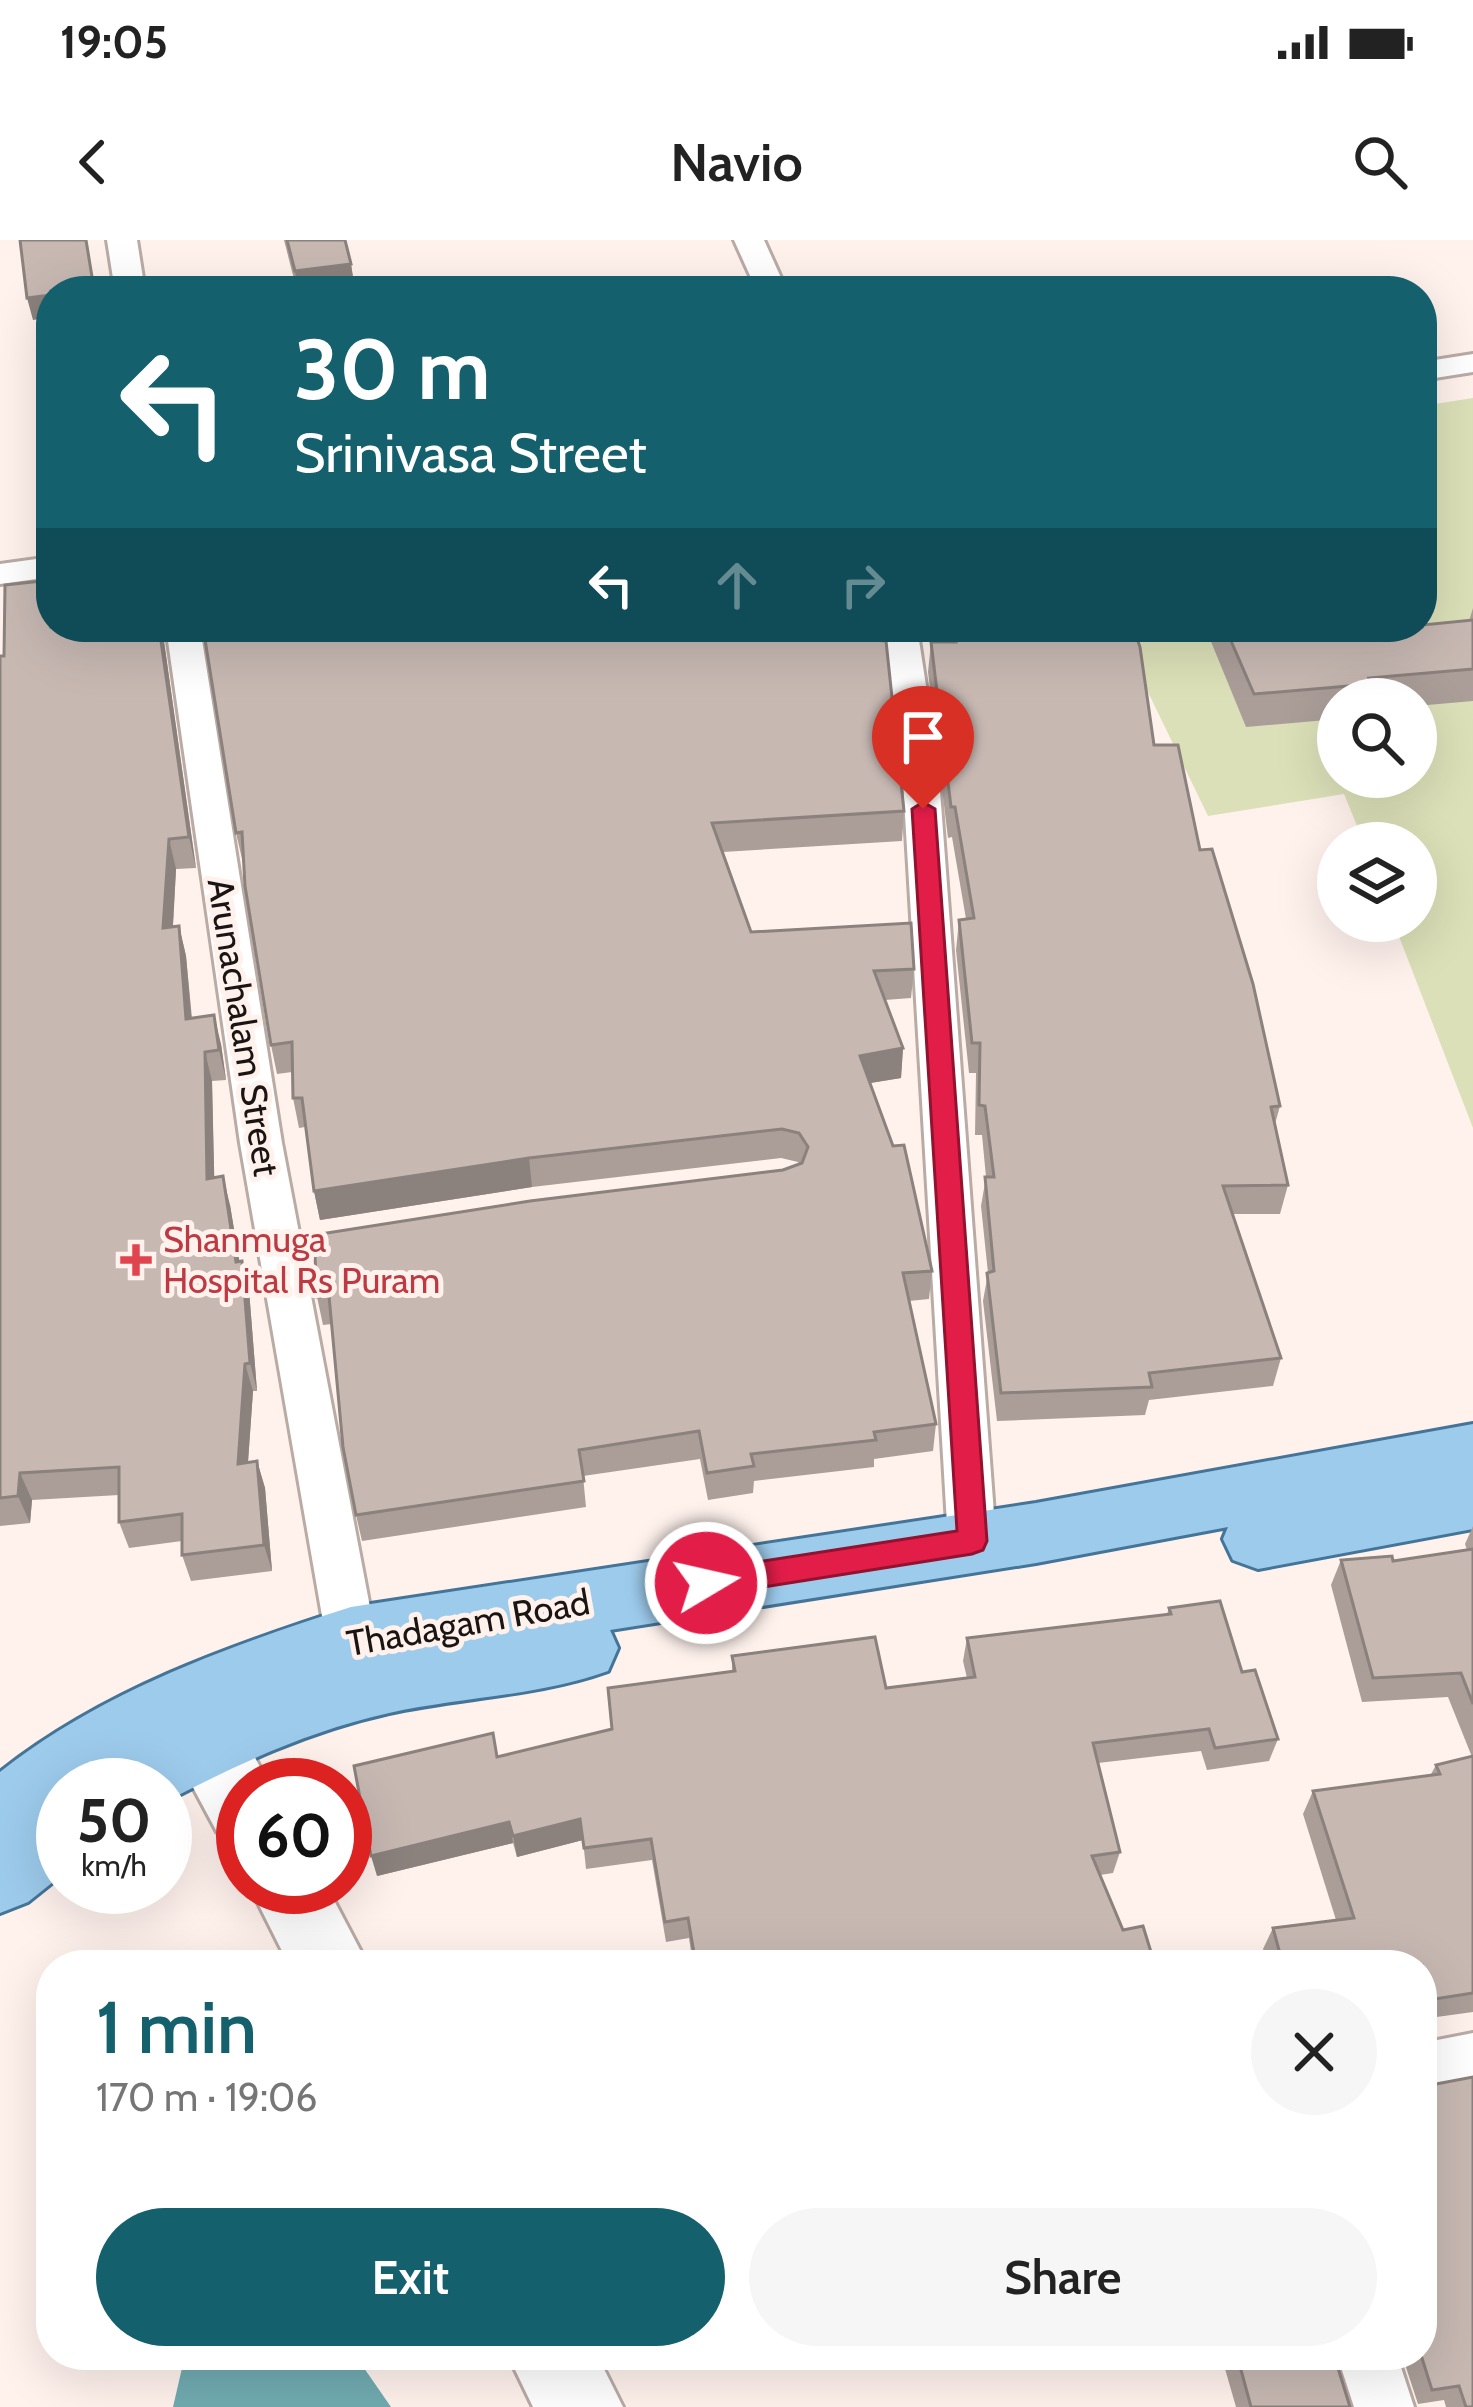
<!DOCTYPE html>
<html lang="en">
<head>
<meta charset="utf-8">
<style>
  :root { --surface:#fff; --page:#f6f6f6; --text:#222; --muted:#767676; --accent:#14606d }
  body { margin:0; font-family:Cabin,sans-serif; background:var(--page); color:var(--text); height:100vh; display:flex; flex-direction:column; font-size:45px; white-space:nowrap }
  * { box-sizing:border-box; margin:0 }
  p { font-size:39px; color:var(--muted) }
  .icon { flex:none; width:66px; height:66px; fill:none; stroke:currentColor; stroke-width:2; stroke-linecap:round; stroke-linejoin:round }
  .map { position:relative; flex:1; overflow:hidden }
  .side { position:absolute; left:36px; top:1710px; width:1401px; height:420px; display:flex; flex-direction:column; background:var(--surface); border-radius:48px; box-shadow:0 12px 48px #0002 }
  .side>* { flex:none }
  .banner { position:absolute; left:36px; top:36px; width:1401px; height:366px; border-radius:48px; box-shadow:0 12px 48px #0002; background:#14606d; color:#fff; overflow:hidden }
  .tools { position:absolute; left:1317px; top:438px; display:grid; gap:24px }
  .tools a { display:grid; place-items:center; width:120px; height:120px; border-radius:50%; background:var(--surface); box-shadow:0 12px 48px #0002; font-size:60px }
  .speed { position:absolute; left:36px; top:1518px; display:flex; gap:24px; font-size:60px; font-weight:700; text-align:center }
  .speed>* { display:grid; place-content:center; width:156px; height:156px; border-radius:50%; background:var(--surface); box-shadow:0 12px 48px #0002; line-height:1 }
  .speed small { font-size:30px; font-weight:400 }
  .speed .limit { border:18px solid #d22; background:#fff; color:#111 }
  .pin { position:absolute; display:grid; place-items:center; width:102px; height:102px; color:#fff; margin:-123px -51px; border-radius:50% 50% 50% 0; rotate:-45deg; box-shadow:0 0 12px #0007 }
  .pin .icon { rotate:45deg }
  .me { position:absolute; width:132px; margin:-66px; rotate:81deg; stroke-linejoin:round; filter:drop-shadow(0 0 9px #0008) }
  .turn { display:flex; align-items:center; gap:42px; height:252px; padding:0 60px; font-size:54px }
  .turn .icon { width:156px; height:156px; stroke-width:2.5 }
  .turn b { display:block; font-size:84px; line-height:102px }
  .lanes { display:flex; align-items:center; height:114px; padding:0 60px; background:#0003; justify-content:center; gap:60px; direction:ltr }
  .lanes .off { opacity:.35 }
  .round { display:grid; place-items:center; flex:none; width:126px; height:126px; border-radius:63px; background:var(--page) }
  .overview { display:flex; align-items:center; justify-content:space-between; height:204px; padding:0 60px }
  h1 { font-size:72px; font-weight:600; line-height:90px; color:var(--accent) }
  .cta { display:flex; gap:24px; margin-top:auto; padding:24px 60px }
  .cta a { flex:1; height:138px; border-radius:72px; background:var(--accent); color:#fff; font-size:48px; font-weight:600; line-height:138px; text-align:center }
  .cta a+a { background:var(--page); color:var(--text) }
  .status { display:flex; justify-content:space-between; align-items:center; height:84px; padding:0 60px; background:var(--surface); direction:ltr }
  .status svg { height:33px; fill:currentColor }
  header { display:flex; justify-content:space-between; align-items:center; height:156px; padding:0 60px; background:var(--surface); font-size:54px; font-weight:600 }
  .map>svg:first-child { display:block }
  .green { fill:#dbe0b8; fill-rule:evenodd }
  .water { fill:#70abb0 }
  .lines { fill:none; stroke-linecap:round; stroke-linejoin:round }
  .street-casing { stroke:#baaba5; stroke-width:6 }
  .secondary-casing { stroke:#baaba5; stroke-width:6 }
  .primary-casing { stroke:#447598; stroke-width:6 }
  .street { fill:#fff; fill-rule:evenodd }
  .secondary { fill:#fff; fill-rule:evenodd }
  .primary { fill:#9dcbec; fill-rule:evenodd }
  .wall { fill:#ab9e99 }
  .shaded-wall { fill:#8b817d }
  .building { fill:#c7b8b2; stroke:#8b817d; stroke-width:3 }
  .route { fill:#e11d48; stroke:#92132f; stroke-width:3 }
  .health-dot { fill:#e0444e; stroke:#fff2ed; stroke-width:4.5 }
  .labels { text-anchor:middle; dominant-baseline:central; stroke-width:10; stroke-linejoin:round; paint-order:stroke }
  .street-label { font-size:36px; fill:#1a1513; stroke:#fff2ed }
  .health-label { font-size:36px; fill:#be3a42; stroke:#fff2ed; text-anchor:start }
</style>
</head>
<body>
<div class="status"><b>19:05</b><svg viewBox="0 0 49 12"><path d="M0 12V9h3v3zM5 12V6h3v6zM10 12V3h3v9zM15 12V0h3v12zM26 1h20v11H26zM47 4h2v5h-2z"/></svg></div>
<header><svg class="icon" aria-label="back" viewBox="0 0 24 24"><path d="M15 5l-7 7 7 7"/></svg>Navio<svg class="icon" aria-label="search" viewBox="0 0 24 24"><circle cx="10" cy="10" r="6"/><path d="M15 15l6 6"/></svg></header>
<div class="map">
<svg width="1473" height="2167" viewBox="0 0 1473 2167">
  <rect width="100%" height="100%" fill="#fff2ed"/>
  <path class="green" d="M1473,158V888L1393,681H1416V603H1364L1344,554L1208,576L1146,448L1128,387H1422V166ZM1338,459H1416V537H1338Z"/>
  <path class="water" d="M185,2115H355L391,2167H173Z"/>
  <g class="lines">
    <g class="street-casing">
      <g id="street">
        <path d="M107,0H137L145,51H115Z"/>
        <path d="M734,0H764L787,51H757Z"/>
        <path d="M1473,114V132L1422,140V122Z"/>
        <path d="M51,317V337L0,344V324Z"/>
        <path d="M166,387H200L282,903L376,1399L369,1414L351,1421L333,1414L326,1399L240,903Z"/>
        <path d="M883,387H917L938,524L996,1301L989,1316L972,1322L955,1316L948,1301L902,524Z"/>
        <path d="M1473,1793V1849L1422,1859V1803Z"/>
        <path d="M1337,2115H1397L1414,2167H1354Z"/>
      </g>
    </g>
    <g class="secondary-casing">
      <g id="secondary">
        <path d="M189,1427L214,1437L269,1545H243V1602L217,1592L181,1525L154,1459L164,1437Z"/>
        <path d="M250,1647H327L368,1725H289Z"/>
        <path d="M508,2115H597L623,2167H533Z"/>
      </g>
    </g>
    <g class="primary-casing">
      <path id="primary" d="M1473,1184V1289L1258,1329L1233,1320L1223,1299L1228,1287L1036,1323L610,1390L618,1408L608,1431C539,1456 461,1457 389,1473C308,1491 238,1524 165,1562V1545H63V1634L28,1662L0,1673V1532C102,1451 229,1406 351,1367L1036,1263Z"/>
    </g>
    <use href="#street" class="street"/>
    <use href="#secondary" class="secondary"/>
    <use href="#primary" class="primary"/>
  </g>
  <g class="wall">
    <path d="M284,0H345L351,24L355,51H297Z"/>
    <path d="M1473,368V461L1416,466V459H1338V479L1246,487L1205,387H1345L1347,391L1469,381Z"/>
    <path d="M945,387H1133L1154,505L1200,610L1280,866L1275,884L1288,945L1280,974H1233L1281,1118L1273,1146L1149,1160L1145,1175L997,1181L983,1061L988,1033L981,966L986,937L982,895H975L976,833H969L956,710L959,680L966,679L952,597L948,598L928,432L931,402H948Z"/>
    <path d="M162,388L196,628L176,629L173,687L179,686L186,716L192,778L221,804L226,840L212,841L214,938L230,965L239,1022L249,1050L257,1151H253L248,1222L257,1221L265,1248L272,1331L191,1341L182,1315V1301L129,1308L119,1282V1255L32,1260L30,1283L0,1286V416Z"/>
    <path d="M904,571L902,601L723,612L751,692L914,729L911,758L885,760L903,808L901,838L870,843L932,1031L929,1059L909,1061L936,1184L933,1211L874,1219V1227L754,1241L753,1253L708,1260L700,1219L583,1236L586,1267L362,1301L356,1275L332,1084L323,1085L317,1057L800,924L798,922L781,918L532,947L320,980L314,951L305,887L299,888L293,858L292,832L277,834L271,805L243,623L236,593Z"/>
    <path d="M1473,1286V1772L1422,1779V1725H1268L1263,1709L1273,1688L1336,1680L1303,1574L1313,1551L1430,1536L1436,1525L1472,1517L1448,1457L1362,1462L1331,1345L1341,1320L1393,1321L1467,1310L1465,1304Z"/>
    <path d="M1169,1368L1242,1432L1278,1499L1269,1521L1207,1530L1201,1511L1098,1523L1120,1612L1113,1633L1100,1635L1123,1690L1155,1725H693L689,1698L666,1702L652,1620L586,1629L583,1600L517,1617L513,1603L377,1636L497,1517L612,1489L732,1431V1416L886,1448L967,1438L963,1421L967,1398L1167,1374Z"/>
    <path d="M1422,1832L1473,2167H1446L1444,2160L1418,2164L1402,2115H1422Z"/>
    <path d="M1221,2115H1334L1350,2167H1236Z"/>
  </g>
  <g class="shaded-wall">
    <path d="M351,24L355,51H298L295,31Z"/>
    <path d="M51,55V77L33,80L27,58Z"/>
    <path d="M159,387H162L196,628L189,597Z"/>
    <path d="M169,599L176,629L171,718L163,688Z"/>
    <path d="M179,686L186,716L194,808L186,779Z"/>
    <path d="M214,775L221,804L226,840L219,810Z"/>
    <path d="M903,808L901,838L858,845L860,816Z"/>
    <path d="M205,812L212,841L215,968L207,939Z"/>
    <path d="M529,918L532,947L320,980L314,951Z"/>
    <path d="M223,936L230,965L244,1048L242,1021L249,1050L257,1151L250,1123Z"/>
    <path d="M245,1124L253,1151L246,1250L238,1224Z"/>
    <path d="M257,1221L265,1248L272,1331L264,1305Z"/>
    <path d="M20,1233L32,1260L30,1283L18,1256Z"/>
    <path d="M580,1579L583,1600L517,1617L513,1596Z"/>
    <path d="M509,1582L513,1603L377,1636L371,1616Z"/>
  </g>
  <g class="building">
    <path d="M20,0H86L94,49L51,51V55L27,58Z"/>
    <path d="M287,0H345L351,24L295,31Z"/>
    <path d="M51,340V387H159L189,597L169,599L163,688L179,686L186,779L214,775L219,810L205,812L207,939L223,936L236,1022L242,1021L250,1123L245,1124L238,1224L257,1221L264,1305L182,1315V1274L119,1282V1227L20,1233L18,1256L0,1258V416H4L5,345Z"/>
    <path d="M1473,380V429L1369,438L1372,444L1254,454L1225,387H1345L1347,391L1422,387V385Z"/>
    <path d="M203,387H872L874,400L886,401L904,571L712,583L751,692L911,683L914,729L874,731L903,808L860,816L893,906L904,905L932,1031L903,1033L936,1184L874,1192L876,1200L751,1214L754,1226L707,1233L699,1191L579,1210L584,1241L356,1275L343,1207L329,1056L317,1057L314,995L530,961L783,930L802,923L808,907L799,893L782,889L529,918L314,951L302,858H293L292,802L271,805L245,646L242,592L236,593Z"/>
    <path d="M953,387H1133L1140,407L1154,505H1178L1200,610L1212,609L1253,744L1280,866L1271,867L1288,945L1223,946L1281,1118L1149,1133L1152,1147L1001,1153L987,1033L994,1031L985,937H994L985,866L979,865L980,803H972L959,680L974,678L955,567H951L931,402H956Z"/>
    <path d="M1473,1309V1464L1461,1433L1373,1438L1341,1320L1392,1316L1393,1321Z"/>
    <path d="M1220,1361L1242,1432L1255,1430L1278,1499L1215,1508L1209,1489L1093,1503L1120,1612L1092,1616L1123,1690L1143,1686L1155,1725H696L688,1678L665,1682L651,1599L584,1608L580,1579L513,1596L509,1582L371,1616L354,1526L493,1493L497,1517L612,1489L608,1448L735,1431L732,1416L875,1397L886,1448L975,1437L967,1398L1171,1374L1169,1368Z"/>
    <path d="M1473,1516V1753L1422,1761V1725H1283L1273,1688L1354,1678L1313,1551L1440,1534L1436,1525Z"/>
    <path d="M1431,1831L1436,1844L1473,1837V2167H1466L1459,2146L1432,2150L1421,2115L1422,1832Z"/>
    <path d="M1237,2115H1334L1350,2167H1251Z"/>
  </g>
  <path class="route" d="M923,562L935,569L987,1301L983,1310L972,1314L706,1356L696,1352L691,1343L696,1334L706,1330L957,1291L912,569Z"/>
  <path class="health-dot" d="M130 1002h12v12h12v12h-12v12h-12v-12h-12v-12h12z"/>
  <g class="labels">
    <g class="street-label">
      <text transform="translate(244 787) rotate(81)">Arunachalam Street</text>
      <text transform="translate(468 1382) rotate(-10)">Thadagam Road</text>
    </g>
    <g class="health-label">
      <text x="163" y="999">Shanmuga<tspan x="163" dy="41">Hospital Rs Puram</tspan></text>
    </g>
  </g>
</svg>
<div class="tools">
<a><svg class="icon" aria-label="search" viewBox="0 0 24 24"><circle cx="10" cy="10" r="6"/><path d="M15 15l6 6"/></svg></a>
<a><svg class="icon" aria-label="layers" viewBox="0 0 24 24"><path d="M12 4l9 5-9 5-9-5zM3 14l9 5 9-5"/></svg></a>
</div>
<div class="speed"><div>50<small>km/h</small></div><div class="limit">60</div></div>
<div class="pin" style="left:923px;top:569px;background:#d93025"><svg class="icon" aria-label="arrive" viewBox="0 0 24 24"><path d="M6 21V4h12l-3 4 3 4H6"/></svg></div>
<svg class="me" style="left:706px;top:1343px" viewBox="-20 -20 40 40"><circle r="17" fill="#e11d48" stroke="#fff" stroke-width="3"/><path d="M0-11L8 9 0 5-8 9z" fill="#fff"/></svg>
<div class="banner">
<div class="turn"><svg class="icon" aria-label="left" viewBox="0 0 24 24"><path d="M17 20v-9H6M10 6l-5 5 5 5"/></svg><div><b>30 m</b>Srinivasa Street</div></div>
<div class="lanes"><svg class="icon" aria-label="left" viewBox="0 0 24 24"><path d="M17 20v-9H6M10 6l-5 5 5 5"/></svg><svg class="icon off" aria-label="ahead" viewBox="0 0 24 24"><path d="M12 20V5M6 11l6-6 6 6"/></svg><svg class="icon off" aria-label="right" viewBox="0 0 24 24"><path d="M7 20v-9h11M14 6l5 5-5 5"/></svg></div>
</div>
<section class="side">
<div class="overview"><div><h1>1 min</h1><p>170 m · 19:06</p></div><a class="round"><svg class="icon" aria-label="close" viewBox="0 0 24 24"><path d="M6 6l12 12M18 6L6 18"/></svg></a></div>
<div class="cta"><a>Exit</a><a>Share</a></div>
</section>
</div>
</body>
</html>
